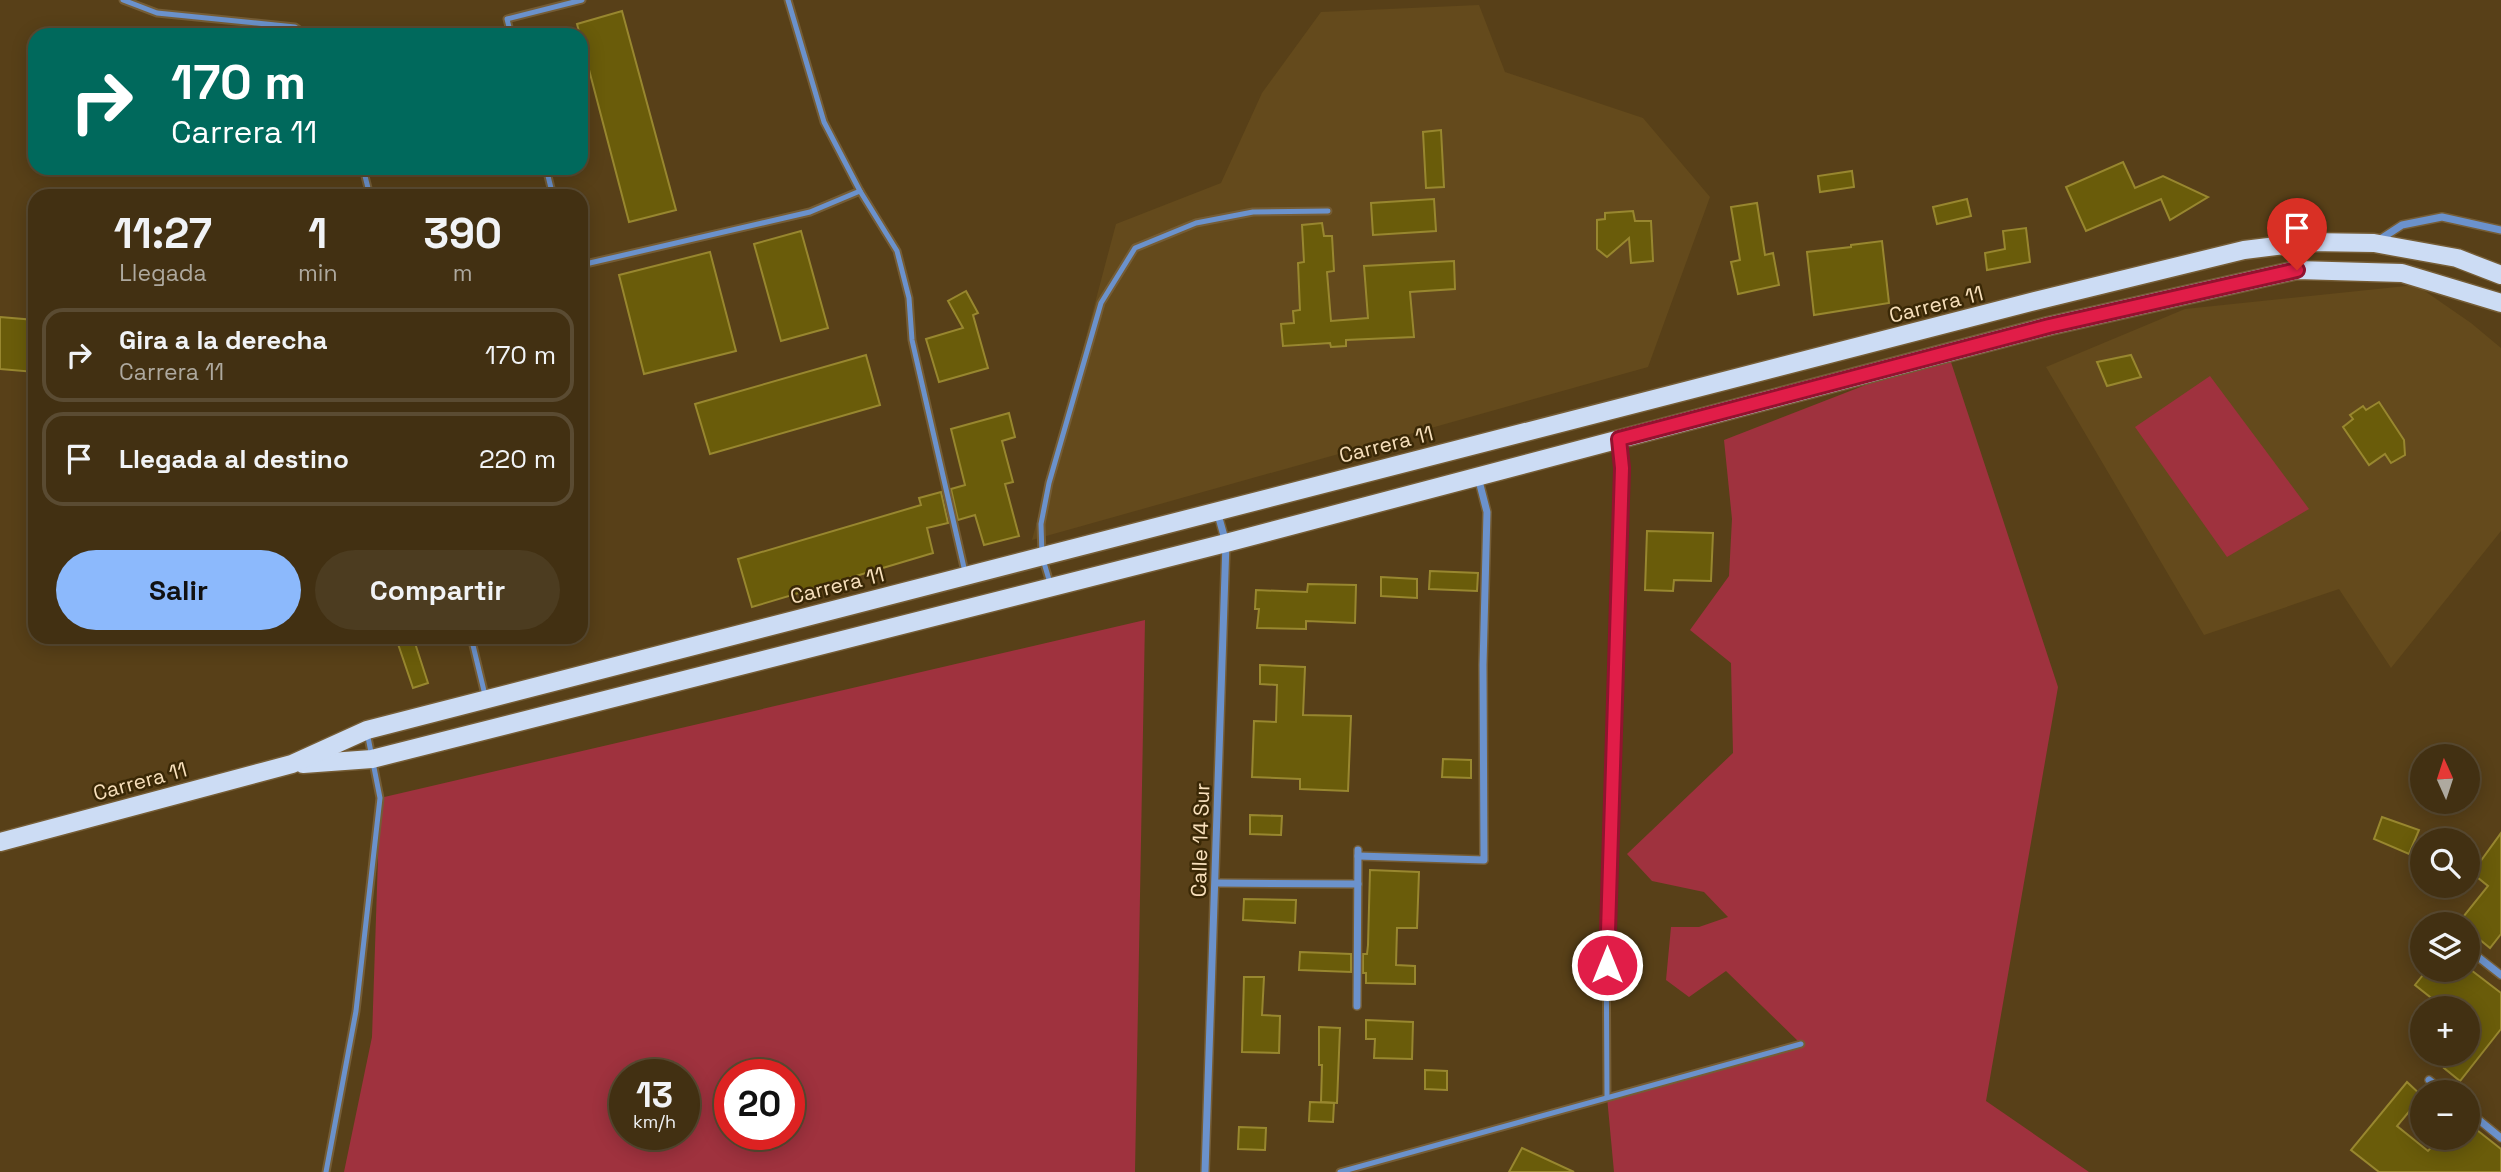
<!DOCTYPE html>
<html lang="es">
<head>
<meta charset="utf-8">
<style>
  :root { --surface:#423012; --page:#4c3c20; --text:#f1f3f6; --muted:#aea99f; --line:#5a4b32; --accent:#8cb9fc }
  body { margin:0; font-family:"Space Grotesk",sans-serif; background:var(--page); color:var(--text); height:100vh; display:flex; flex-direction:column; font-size:26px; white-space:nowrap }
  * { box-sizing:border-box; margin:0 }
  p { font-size:23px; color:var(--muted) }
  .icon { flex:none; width:38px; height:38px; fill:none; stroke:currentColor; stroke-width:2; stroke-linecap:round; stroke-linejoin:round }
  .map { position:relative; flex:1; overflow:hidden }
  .drawer { position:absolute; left:28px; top:189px; width:560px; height:455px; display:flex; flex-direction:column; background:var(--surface); border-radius:21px; box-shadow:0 4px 18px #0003,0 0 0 2px var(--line) }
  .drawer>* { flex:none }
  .top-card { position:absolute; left:28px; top:28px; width:560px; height:147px; border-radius:21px; box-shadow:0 4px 18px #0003,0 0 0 2px var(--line); background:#00695c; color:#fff; overflow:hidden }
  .needle { width:46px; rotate:357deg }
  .tools { position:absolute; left:2410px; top:744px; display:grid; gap:14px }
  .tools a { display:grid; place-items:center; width:70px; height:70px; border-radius:50%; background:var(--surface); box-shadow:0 4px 18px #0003,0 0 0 2px var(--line); font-size:35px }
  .speed { position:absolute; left:609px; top:1059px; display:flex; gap:14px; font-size:35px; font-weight:700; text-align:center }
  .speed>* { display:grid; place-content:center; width:91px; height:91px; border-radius:50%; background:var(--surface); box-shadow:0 4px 18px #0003,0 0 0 2px var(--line); line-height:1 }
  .speed small { font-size:18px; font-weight:400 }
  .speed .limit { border:10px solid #d22; background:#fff; color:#111 }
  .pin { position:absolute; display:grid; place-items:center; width:60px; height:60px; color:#fff; margin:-72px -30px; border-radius:50% 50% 50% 0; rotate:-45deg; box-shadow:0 0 7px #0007 }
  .pin .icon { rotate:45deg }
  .me { position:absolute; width:77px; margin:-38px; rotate:0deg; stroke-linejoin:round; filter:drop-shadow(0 0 5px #0008) }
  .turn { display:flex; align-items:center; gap:24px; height:147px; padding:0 28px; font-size:32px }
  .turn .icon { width:91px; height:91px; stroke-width:2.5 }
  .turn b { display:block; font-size:49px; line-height:60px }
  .eta { display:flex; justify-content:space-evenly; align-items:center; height:119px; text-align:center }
  .eta b { font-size:42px; font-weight:800; line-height:49px }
  .button { display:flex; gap:14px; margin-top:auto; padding:14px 28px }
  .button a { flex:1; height:80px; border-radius:42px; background:var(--accent); color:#111; font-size:28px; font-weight:800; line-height:80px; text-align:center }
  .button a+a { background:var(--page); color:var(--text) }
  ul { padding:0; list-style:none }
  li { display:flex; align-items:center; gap:21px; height:94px; margin:0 14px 10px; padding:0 14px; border:4px solid var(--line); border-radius:21px }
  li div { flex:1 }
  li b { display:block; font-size:26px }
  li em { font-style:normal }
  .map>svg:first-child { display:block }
  .built { fill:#644a1c }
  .green { fill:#9f323e; fill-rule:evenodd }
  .building { fill:#6a5c0a; stroke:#98872f; stroke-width:2 }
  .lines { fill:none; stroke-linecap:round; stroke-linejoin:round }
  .lane-casing { stroke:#755d36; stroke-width:9 }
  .street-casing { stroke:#755d36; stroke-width:10 }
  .primary-casing { stroke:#755d36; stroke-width:21 }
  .lane { stroke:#6b92cc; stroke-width:5 }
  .street { stroke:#6b92cc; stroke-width:7 }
  .primary { stroke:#ccdcf4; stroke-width:18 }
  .route-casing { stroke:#92132f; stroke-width:18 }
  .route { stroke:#e11d48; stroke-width:12 }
  .labels { text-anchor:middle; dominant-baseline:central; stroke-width:5; stroke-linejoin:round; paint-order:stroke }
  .street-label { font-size:21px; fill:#f8e0bc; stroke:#3a2806 }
</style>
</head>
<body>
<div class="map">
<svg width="2501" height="1172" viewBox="0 0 2501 1172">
  <rect width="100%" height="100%" fill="#584018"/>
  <g class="built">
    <path d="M1479,5L1505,72L1643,118L1710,197L1648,367L1032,540L1116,224L1221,183L1262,93L1321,12Z"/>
    <path d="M2416,285L2471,323L2501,348V531L2391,668L2339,589L2204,635L2046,367L2185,309Z"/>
  </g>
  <g class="green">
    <path d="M1948,353L2058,687L1986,1101L2089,1172H1614L1607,1097L1801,1044L1726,971L1689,997L1666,980L1671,927H1699L1728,917L1704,892L1652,881L1627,854L1733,753L1731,663L1690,630L1729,576L1732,519L1724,440Z"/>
    <path d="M2210,376L2309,509L2227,557L2135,427Z"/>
    <path d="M1145,620L1135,1172H344L372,1037L380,798ZM625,1074H684V1134H625ZM730,1074H789V1134H730Z"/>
  </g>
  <g class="building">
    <path d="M622,11L676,210L629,222L577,24Z"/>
    <path d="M1441,130L1444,187L1426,188L1423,132Z"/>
    <path d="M2123,162L2135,188L2163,176L2208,197L2170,220L2161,199L2086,231L2066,187Z"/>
    <path d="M1852,171L1854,187L1820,192L1818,176Z"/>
    <path d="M1434,199L1436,231L1373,235L1371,203Z"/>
    <path d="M1967,199L1971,216L1937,224L1933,207Z"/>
    <path d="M1757,203L1765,255L1773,253L1779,285L1738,294L1731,262L1740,260L1731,207Z"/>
    <path d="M1633,211L1635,221H1651L1653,261L1631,263L1629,238L1607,257L1597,249V220L1605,219V213Z"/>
    <path d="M1322,223L1324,236H1332L1334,271L1327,272L1331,321L1368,318L1364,266L1454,261L1455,289L1410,292L1414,337L1346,340V346L1331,347L1330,343L1283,346L1281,324L1294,323L1293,311L1300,310L1298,263L1304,262L1302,225Z"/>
    <path d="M2026,228L2030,262L1987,270L1985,253L2005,249L2003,231Z"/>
    <path d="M801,231L828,328L781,341L754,244Z"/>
    <path d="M1882,241L1889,303L1814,315L1807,252L1851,247V245Z"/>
    <path d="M710,252L736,351L644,374L619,275Z"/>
    <path d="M966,291L978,313L973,315L988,368L939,382L926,339L963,328L948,301Z"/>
    <path d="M0,317L35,320V372L0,369Z"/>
    <path d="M866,355L880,405L710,454L695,404Z"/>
    <path d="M2131,355L2141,377L2107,386L2097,362Z"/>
    <path d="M2379,402L2404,440L2405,455L2391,463L2385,454L2369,465L2343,427L2353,419L2350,415L2363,406L2366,410Z"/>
    <path d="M1009,413L1015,437L1002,441L1013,482L1005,484L1019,536L984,545L975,515L958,520L951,489L965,485L951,429Z"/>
    <path d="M941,492L948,523L927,528L933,553L752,607L738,559L921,505L919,498Z"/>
    <path d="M1647,531L1713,533L1711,581L1674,580L1673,591L1645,590Z"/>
    <path d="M1430,571L1478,573L1477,591L1429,589Z"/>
    <path d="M1381,577L1417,579V598L1381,596Z"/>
    <path d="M1308,584L1356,585L1355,623L1306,621V629L1257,628L1259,609H1255L1256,590L1307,592Z"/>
    <path d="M413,637L428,683L413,688L397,641Z"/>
    <path d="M1260,665L1305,667L1303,715L1351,716L1348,791L1300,789V779L1252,777L1254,721L1276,722L1277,685L1260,684Z"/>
    <path d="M1443,759L1471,760V778L1442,777Z"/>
    <path d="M1250,815L1282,816L1281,835L1250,834Z"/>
    <path d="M2382,817L2419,830L2409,854L2374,839Z"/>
    <path d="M2501,833V934L2490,948L2468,930V921L2463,917L2488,886L2472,873Z"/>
    <path d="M1370,870L1419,872L1417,928H1397L1396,965L1415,966V984L1366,983V973H1363V954H1367L1368,945Z"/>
    <path d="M1244,899L1296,900L1295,923L1243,920Z"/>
    <path d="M1300,952L1351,954V972L1299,970Z"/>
    <path d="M2427,970H2471L2501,993V1029L2460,1081L2444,1068L2456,1054H2468V1008H2444L2415,985Z"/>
    <path d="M1244,977H1264L1262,1015L1280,1016L1279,1053L1242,1052Z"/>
    <path d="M1366,1020L1413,1022L1412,1059L1374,1058L1375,1039H1366Z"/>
    <path d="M1319,1027L1340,1028L1337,1103L1321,1102L1322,1065H1319Z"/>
    <path d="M1425,1070L1447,1071V1090L1425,1089Z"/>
    <path d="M2407,1082L2422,1096L2397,1126L2428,1151L2440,1138H2468V1123L2501,1149V1172H2379L2351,1150Z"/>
    <path d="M1310,1102L1334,1103L1333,1122L1309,1121Z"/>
    <path d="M1239,1127L1266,1128L1265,1150L1238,1149Z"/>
    <path d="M1522,1148L1574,1172H1509Z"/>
  </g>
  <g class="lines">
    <g class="lane-casing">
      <g id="lane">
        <path d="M123,0L157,13L295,27L306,35"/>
        <path d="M788,0L824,122L860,191L897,251L909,298L912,340L965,572"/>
        <path d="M511,35L507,19L582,0"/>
        <path d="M363,168L370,196"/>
        <path d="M546,168L553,196"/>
        <path d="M581,265L810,212L860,191"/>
        <path d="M1050,583L1042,556L1041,524L1049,483L1101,303L1135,248L1196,223L1253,212L1328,211"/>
        <path d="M471,637L485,695"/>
        <path d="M1607,1097L1606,913L1621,468L1620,442"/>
        <path d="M326,1172L356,1011L380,798L367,732"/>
        <path d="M1340,1172L1801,1044"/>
      </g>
    </g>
    <g class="street-casing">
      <g id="street">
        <path d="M2379,240L2402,225L2442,217L2501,230"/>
        <path d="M1358,856L1484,860L1483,665L1487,512L1478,477"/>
        <path d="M1216,883L1358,884"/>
        <path d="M2468,949L2501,975"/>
        <path d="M1357,1006L1358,850"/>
        <path d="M2429,1080L2444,1092"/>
        <path d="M2468,1111L2501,1138"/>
        <path d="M1205,1172L1226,543L1217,511"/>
      </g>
    </g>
    <g class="primary-casing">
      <g id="primary">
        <path d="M303,764L372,759L1226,543L2049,326L2297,270L2402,273L2501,303"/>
        <path d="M0,842L292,764L367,730L2035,301L2244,250L2309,242L2374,243L2457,258L2501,275"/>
      </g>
    </g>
    <use href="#lane" class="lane"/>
    <use href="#street" class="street"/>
    <use href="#primary" class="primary"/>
  </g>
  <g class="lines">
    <g class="route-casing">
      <path id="route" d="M1607,965L1622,468L1619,439L2049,326L2297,270"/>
    </g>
    <use href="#route" class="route"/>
  </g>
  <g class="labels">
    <g class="street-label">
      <text transform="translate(1936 304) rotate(-14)">Carrera 11</text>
      <text transform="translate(1386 444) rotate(-14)">Carrera 11</text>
      <text transform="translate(837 585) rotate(-14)">Carrera 11</text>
      <text transform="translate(140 781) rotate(-15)">Carrera 11</text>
      <text transform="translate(1200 840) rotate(-88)">Calle 14 Sur</text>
    </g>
  </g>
</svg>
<div class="tools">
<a><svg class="needle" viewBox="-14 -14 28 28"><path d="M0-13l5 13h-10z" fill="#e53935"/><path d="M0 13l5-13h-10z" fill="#aea99f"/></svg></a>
<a><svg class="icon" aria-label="search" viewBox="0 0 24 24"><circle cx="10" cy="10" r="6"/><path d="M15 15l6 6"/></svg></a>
<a><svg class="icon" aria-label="layers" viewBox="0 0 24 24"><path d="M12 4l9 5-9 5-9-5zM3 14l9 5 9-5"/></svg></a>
<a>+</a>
<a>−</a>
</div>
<div class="speed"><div>13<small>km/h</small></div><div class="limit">20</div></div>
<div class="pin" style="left:2297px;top:270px;background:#d93025"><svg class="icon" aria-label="arrive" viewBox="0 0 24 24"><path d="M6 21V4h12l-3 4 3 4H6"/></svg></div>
<svg class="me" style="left:1607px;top:965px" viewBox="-20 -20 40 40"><circle r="17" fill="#e11d48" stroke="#fff" stroke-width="3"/><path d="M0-11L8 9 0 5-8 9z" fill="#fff"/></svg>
<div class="top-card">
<div class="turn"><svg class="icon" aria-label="right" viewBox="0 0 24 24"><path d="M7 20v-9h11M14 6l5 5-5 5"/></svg><div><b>170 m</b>Carrera 11</div></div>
</div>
<section class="drawer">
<div class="eta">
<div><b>11:27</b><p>Llegada</p></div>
<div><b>1</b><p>min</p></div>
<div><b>390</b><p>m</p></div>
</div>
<ul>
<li><svg class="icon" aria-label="right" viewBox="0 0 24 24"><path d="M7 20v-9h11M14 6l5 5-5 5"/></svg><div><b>Gira a la derecha</b><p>Carrera 11</p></div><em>170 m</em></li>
<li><svg class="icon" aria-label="arrive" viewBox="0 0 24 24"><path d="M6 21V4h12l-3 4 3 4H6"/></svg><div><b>Llegada al destino</b></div><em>220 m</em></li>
</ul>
<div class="button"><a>Salir</a><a>Compartir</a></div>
</section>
</div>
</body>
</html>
